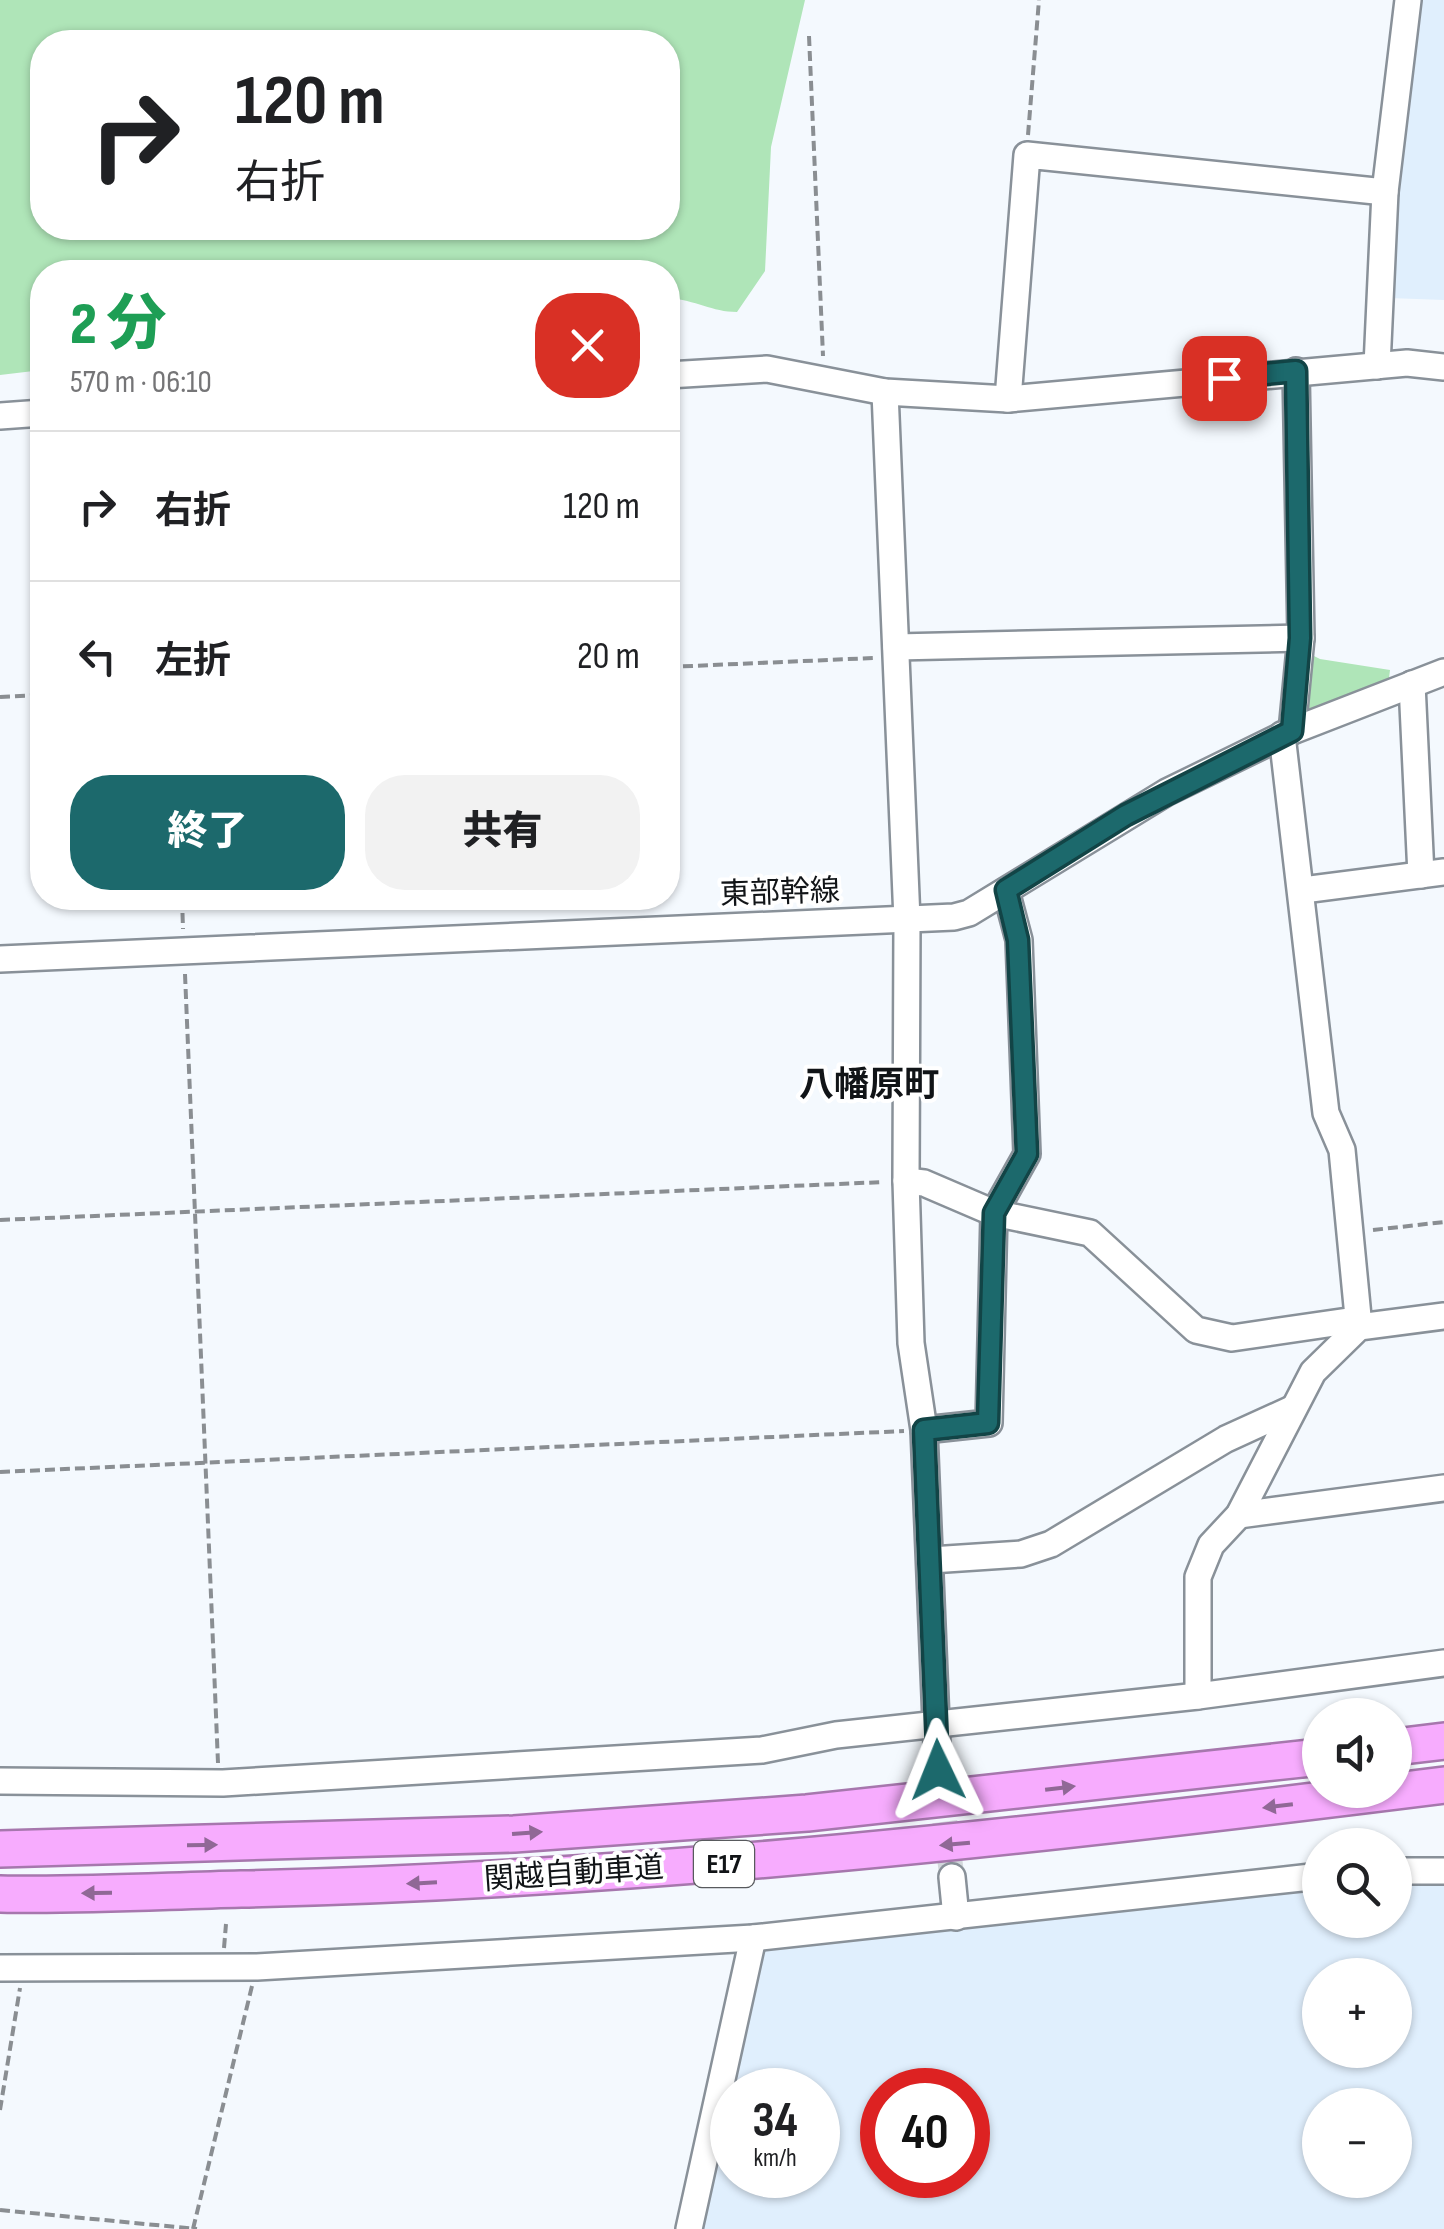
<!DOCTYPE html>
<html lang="ja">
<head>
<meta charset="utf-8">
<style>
  :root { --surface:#fff; --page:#f2f2f2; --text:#202124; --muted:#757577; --line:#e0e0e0; --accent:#1c696c }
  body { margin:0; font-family:"Sofia Sans Condensed","Noto Sans JP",sans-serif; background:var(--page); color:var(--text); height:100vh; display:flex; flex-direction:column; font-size:38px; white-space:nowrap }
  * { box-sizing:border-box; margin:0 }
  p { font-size:32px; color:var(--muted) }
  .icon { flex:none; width:55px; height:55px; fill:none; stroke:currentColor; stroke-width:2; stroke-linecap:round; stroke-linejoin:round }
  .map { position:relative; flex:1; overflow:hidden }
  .panel { position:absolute; left:30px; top:260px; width:650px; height:650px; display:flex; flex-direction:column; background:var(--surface); border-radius:40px; box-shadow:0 2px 8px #0004 }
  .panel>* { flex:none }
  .hud { position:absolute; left:30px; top:30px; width:650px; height:210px; border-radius:40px; box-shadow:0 2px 8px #0004; background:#fff; color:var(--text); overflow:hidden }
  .fabs { position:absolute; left:1302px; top:1698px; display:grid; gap:20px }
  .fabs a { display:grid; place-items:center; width:110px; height:110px; border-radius:50%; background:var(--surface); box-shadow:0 2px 8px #0004; font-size:50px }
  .speed { position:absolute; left:710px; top:2068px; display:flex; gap:20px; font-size:50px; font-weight:700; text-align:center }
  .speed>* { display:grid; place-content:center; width:130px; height:130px; border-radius:50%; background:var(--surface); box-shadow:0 2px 8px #0004; line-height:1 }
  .speed small { font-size:25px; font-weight:400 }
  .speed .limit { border:15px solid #d22; background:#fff; color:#111 }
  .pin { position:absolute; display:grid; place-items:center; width:85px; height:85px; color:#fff; margin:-42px; border-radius:20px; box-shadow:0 5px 15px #0006 }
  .me { position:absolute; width:110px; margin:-55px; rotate:358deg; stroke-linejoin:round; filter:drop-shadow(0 0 8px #0008) }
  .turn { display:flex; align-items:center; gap:35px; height:210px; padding:0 40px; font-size:45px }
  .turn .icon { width:130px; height:130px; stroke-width:2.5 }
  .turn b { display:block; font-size:70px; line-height:85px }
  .round { display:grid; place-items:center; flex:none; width:105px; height:105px; border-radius:40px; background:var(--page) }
  .head { display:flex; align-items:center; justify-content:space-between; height:170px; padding:0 40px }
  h1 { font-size:60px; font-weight:800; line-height:75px; color:#1e9e55 }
  .button { display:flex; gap:20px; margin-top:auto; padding:20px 40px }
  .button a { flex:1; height:115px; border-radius:40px; background:var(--accent); color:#fff; font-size:40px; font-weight:800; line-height:115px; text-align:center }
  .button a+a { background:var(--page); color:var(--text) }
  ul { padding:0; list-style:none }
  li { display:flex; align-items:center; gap:30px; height:150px; padding:0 40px; border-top:2px solid var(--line) }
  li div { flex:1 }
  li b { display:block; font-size:38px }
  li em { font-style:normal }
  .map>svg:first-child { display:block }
  .built { fill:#e0effd; fill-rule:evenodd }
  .green { fill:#afe5b8; fill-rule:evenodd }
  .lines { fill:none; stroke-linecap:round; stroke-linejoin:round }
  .minor-tunnel { stroke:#d2d7db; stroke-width:25; stroke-dasharray:25 12; stroke-linecap:butt }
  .minor-casing { stroke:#899199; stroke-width:30 }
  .highway-casing { stroke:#a677ad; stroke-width:40 }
  .path { stroke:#8a8e92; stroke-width:4; stroke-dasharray:10 5; stroke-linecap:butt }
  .minor { stroke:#fff; stroke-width:25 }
  .highway { stroke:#f7acfe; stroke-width:35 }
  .oneway { fill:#906896 }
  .route-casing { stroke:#124446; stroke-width:25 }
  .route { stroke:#1c696c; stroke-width:18 }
  .labels { text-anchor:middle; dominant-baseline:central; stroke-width:8; stroke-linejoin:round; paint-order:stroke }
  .shield { fill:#fff; stroke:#585a5d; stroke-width:2.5 }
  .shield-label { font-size:28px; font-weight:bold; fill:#111417 }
  .street-label { font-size:30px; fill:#111417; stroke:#fff }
  .quarter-label { font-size:35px; font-weight:bold; fill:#111417; stroke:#fff }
</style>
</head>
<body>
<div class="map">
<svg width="1444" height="2229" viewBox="0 0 1444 2229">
  <rect width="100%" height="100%" fill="#f4f9fe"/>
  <g class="built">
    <path d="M1412,0H1444V300L1389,298Z"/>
    <path d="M1444,1884V2229H701L732,2091V2175H818V2090H733L765,1951L1320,1889V1920H1395V1885ZM1320,1975H1395V2050H1320ZM882,2090H968V2175H882ZM1320,2105H1395V2180H1320Z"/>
  </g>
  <g class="green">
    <path d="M0,0H805L771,147L765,271L737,312C712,312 696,300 668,298V272H42V370L0,375ZM42,42H668V228H42Z"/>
    <path d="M1306,652L1320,659L1390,670L1389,678L1299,713Z"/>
  </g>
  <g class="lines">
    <path class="minor-tunnel" d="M940,1785L952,1877"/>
    <g class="minor-casing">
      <g id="minor">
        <path d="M1377,366L1385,192L1408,0"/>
        <path d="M668,375L767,369L885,392L1008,399L1407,363L1444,367"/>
        <path d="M885,392L907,920L906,1181L911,1343L924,1430L938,1770"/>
        <path d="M1008,399L1027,155L1385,192"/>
        <path d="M0,416L42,413"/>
        <path d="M896,647L1301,638"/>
        <path d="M1412,684L1421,875"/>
        <path d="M1292,731L1301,638L1296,371"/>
        <path d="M1282,735L1326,1113L1342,1150L1359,1327"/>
        <path d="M1303,890L1444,872"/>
        <path d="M0,959L954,917L969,913L1167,792L1292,731L1444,672"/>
        <path d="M906,1181L924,1183L994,1213L1090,1233L1196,1330L1232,1338L1355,1320"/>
        <path d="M924,1430L989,1423L994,1213L1027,1154L1019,940L1006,891"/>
        <path d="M1239,1515L1444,1488"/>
        <path d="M931,1560L1021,1554L1051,1544L1226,1439L1292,1409"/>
        <path d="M1198,1696V1577L1211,1545L1239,1515L1313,1372L1359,1327L1444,1316"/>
        <path d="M0,1781L223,1783L762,1750L836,1735L1198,1696L1444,1663"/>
        <path d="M1395,1871H1444"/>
        <path d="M952,1877L956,1917"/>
        <path d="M0,1968L257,1967L753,1938L1320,1876"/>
        <path d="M689,2229L753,1938"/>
      </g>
    </g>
    <g class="highway-casing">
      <g id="highway">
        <path d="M1395,1747L1444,1741"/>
        <path d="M0,1849L514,1834L807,1813L1320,1757"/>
        <path d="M0,1894C80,1896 161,1891 241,1889C645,1880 1044,1835 1444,1785"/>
      </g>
    </g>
    <g class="path">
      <path d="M809,36L823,356"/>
      <path d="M1028,135L1039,0"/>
      <path d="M668,667L873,658"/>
      <path d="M0,697L42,695"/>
      <path d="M182,898L183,929"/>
      <path d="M185,974L218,1763"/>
      <path d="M0,1220L884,1182"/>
      <path d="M1373,1230L1444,1222"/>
      <path d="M0,1472L904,1431"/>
      <path d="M224,1948L226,1924"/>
      <path d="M0,2110L20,1988"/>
      <path d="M0,2210L197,2229"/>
      <path d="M193,2229L252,1986"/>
    </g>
    <use href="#minor" class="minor"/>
    <use href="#highway" class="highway"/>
  </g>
  <defs><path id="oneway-solid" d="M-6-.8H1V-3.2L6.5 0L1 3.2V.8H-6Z" transform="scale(2.5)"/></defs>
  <g class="oneway">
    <use href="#oneway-solid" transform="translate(1060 1788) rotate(-7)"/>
    <use href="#oneway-solid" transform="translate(1278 1806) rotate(173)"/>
    <use href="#oneway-solid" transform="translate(527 1833) rotate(-4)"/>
    <use href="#oneway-solid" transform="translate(955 1844) rotate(175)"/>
    <use href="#oneway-solid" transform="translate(202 1845) rotate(-1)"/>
    <use href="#oneway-solid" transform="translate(422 1883) rotate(177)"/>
    <use href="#oneway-solid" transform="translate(97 1893) rotate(179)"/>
  </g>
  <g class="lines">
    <g class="route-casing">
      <path id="route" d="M938,1770L924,1430L988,1423L994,1213L1027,1154L1018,940L1006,890L1126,815L1292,731L1300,638L1296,371L1224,378"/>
    </g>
    <use href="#route" class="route"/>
  </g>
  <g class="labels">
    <rect class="shield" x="694" y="1841" width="60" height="46" rx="8"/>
    <g class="shield-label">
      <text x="724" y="1864">E17</text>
    </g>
    <g class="street-label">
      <text transform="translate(780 893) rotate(-2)">東部幹線</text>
      <text transform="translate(574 1874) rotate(-4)">関越自動車道</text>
    </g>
    <g class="quarter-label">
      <text x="869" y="1085">八幡原町</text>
    </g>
  </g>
</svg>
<div class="fabs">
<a><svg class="icon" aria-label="sound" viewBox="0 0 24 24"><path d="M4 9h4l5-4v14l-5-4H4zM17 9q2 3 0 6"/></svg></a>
<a><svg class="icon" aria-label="search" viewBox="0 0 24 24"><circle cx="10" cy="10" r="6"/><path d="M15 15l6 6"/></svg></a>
<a>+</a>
<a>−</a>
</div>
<div class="speed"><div>34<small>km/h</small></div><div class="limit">40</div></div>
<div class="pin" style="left:1224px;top:378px;background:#d93025"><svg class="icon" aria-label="arrive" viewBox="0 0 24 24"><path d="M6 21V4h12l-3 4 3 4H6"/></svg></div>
<svg class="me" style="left:938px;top:1770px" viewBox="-20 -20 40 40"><path d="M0-17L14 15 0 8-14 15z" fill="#1c696c" stroke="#fff" stroke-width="4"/></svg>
<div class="hud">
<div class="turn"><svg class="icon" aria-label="right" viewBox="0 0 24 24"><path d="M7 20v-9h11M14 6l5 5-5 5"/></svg><div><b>120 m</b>右折</div></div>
</div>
<section class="panel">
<div class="head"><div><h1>2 分</h1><p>570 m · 06:10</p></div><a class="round" style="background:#d93025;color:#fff"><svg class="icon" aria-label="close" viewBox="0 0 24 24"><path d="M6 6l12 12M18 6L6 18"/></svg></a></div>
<ul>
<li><svg class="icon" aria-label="right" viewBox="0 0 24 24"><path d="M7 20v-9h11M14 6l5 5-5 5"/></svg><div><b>右折</b></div><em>120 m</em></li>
<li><svg class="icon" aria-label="left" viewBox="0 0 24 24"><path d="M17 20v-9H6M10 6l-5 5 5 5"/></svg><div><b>左折</b></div><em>20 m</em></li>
</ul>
<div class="button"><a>終了</a><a>共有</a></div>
</section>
</div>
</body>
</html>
